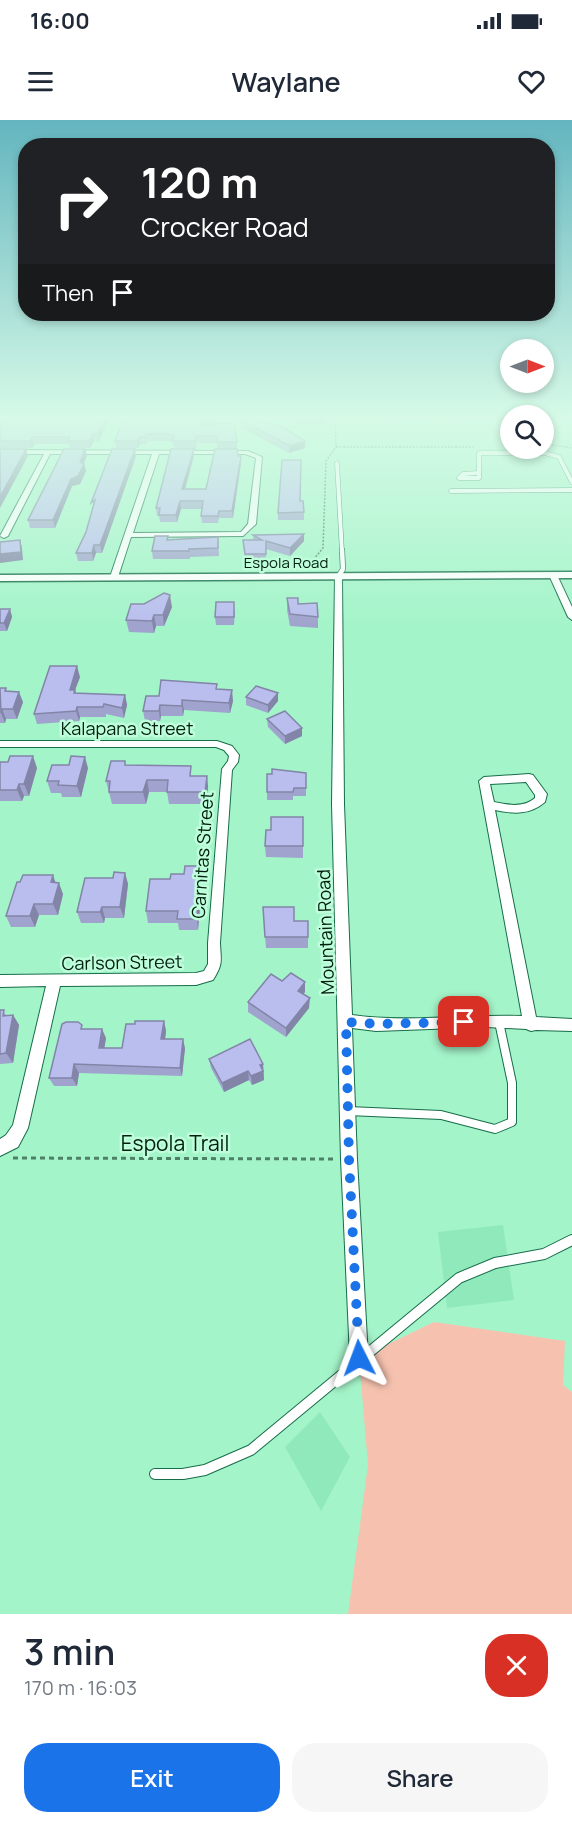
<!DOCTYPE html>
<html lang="en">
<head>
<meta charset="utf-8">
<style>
  :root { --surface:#fff; --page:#f6f6f7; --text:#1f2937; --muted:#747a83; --accent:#1a73e8 }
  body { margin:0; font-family:Manrope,sans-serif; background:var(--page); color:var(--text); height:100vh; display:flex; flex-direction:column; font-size:22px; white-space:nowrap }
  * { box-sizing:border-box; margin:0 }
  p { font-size:20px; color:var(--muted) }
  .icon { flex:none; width:33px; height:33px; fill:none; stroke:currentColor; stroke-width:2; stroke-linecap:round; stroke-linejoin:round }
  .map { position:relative; height:1494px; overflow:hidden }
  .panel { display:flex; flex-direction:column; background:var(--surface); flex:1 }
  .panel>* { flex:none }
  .hud { position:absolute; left:18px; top:18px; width:537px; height:183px; border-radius:24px; box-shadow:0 3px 9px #0003; background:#202124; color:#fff; overflow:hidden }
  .needle { width:39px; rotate:90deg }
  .controls { position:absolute; left:500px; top:219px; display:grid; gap:12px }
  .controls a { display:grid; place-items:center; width:54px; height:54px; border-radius:50%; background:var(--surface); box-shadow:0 3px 9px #0003; font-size:30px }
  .pin { position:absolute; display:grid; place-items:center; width:51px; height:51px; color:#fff; margin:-26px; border-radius:12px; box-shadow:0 3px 9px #0006 }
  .me { position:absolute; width:66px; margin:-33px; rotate:357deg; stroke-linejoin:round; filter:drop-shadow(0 0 4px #0008) }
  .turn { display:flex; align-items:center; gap:21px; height:126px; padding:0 24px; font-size:27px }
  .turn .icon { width:78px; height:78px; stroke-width:2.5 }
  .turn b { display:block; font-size:42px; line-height:51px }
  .then { display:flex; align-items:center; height:57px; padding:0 24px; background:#0003; gap:12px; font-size:22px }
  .round { display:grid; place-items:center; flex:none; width:63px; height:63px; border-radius:24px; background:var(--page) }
  .summary { display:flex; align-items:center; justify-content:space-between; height:102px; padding:0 24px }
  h1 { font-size:36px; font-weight:600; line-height:45px }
  .primary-button { display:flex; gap:12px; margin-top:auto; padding:12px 24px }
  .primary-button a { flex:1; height:69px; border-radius:24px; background:var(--accent); color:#fff; font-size:24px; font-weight:600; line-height:69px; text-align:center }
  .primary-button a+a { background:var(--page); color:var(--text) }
  .status { display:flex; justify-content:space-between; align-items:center; height:42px; padding:0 30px; background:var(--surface); direction:ltr }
  .status svg { height:16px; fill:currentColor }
  header { display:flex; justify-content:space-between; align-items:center; height:78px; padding:0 24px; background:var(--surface); font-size:27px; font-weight:600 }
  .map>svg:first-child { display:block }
  .built { fill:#90e9bb }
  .green { fill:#f6c2af }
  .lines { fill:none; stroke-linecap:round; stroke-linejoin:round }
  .lane-far3-casing { stroke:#166d49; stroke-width:5 }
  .lane-far2-casing { stroke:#166d49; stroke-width:6 }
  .lane-far1-casing { stroke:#166d49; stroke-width:10 }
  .lane-casing { stroke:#166d49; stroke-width:12 }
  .street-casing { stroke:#166d49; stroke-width:2 }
  .secondary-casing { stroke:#166d49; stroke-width:3 }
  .path-far1 { stroke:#4c8165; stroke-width:1.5; stroke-dasharray:2 1.5; stroke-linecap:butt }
  .path { stroke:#4c8165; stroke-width:3; stroke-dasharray:5 4; stroke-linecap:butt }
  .lane-far3 { stroke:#fff; stroke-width:4 }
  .lane-far2 { stroke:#fff; stroke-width:4.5 }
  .lane-far1 { stroke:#fff; stroke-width:8 }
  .lane { stroke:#fff; stroke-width:10 }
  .street { fill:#fff; fill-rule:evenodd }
  .secondary { fill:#fff; fill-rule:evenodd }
  .wall { fill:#a0a3cd }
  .shaded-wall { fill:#8285a7 }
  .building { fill:#babeee; stroke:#8285a7; stroke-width:1.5 }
  .route { stroke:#1a73e8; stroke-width:10; stroke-dasharray:0 18 }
  .labels { text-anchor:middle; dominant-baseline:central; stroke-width:5; stroke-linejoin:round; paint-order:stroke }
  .far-street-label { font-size:15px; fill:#001e0f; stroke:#befedb }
  .street-label { font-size:18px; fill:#001e0f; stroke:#befedb }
  .near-street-label { font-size:21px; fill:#001e0f; stroke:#befedb }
</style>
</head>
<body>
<div class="status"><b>16:00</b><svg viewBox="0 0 49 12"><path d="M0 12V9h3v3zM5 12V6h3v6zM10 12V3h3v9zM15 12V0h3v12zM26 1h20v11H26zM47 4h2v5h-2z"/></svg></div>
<header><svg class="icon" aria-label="menu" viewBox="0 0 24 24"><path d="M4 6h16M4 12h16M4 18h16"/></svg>Waylane<svg class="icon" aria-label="heart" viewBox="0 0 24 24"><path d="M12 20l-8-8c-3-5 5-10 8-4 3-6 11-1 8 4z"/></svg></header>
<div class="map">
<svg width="572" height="1494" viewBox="0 0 572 1494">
  <rect width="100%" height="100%" fill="#a4f4c9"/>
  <g class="built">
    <path d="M503,1105L514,1180L447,1188L438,1112Z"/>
    <path d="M320,1292L350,1337L321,1391L285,1327Z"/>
  </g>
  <path class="green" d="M434,1202L565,1221L563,1265L572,1272V1494H348L368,1345L359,1238Z"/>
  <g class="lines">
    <g class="lane-far3-casing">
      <g id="lane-far3">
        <path d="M337,343L342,432"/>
        <path d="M479,353V358H459L463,354Z"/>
        <path d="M479,353V333H545L559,337L572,362"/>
        <path d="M451,371L572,370"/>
      </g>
    </g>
    <g class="lane-far2-casing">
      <path id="lane-far2" d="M338,457L343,449L342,430"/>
    </g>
    <g class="lane-far1-casing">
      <path id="lane-far1" d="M348,991L441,995L495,1009L512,1002V963L499,902"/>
    </g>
    <g class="lane-casing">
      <path id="lane" d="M155,1354H183L205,1350L251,1330L459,1158L495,1143L544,1134L572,1120"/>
    </g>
    <g class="street-casing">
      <g id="street">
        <path d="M396,296H510V299L399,298Z"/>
        <rect x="543" y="296" width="29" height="3"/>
        <path d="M0,330L248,331L262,337L256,404L243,416L131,417L118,457L111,459L110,457L152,334H50L8,416L4,418L0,416L44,334H0ZM159,334H245L256,338L248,404L241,412L133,413Z"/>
        <path d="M550,453L557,455L572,487V500L568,497L549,455Z"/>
        <path d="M335,455L342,457L344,684L352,895C408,903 466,894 522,896L479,661L484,657L529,654L533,655L547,674L545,682C530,695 514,694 495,690L536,897L572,899V911L536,910L531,911L526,909L486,907L376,911L352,908L357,1039L368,1238L366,1245L359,1247L352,1245L350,1238L341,1039L332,684ZM526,662L535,675V678C523,688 509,685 494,682L490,664Z"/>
        <path d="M0,621H217L232,626L239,635L238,642L232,650L220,823C221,842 223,844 213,860L196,865L60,866L28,1008L18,1027L0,1036V1019L6,1015L13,1005L46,866L0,867V855L196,853L204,851L208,844V823L222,649L228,641L229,636L224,630L216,627H0Z"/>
      </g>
    </g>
    <g class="secondary-casing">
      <path id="secondary" d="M572,452V458L0,461V455Z"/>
    </g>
    <g class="path-far1">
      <path d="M552,325L572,328"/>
      <path d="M336,327H474"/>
      <path d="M309,445L323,428L326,341L336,327L335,296"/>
    </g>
    <path class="path" d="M13,1038L334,1039"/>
    <use href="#lane-far3" class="lane-far3"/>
    <use href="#lane-far2" class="lane-far2"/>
    <use href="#lane-far1" class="lane-far1"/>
    <use href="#lane" class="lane"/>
    <use href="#street" class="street"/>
    <use href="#secondary" class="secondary"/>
  </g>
  <g class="wall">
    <path d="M0,296H110L99,321H94L90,328H70L69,324H34L32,328H0Z"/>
    <path d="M124,296H223L212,305L237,322V329H217V323H197L196,329L174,328L173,323L168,321H147V324H140L138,328H116L115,321Z"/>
    <path d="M271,296H326V304L294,303Z"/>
    <path d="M240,300L305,321V328L289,333L240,307Z"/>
    <path d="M85,329L87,336L84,343L86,351L80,364L72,366L55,408H30L28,400Z"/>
    <path d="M136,336L102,433H96L93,441H78L76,433Z"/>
    <path d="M194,336L185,369H206L238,336H241V343L233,398H219L218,403H202L201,396L202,389H181L177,402H160L159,396H157L156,388Z"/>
    <path d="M300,381L304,392V400H278V393Z"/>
    <path d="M304,414V421L290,436L266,429V442H245L243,420H253V415Z"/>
    <path d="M218,417L219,436L190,437V439H153L152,431L168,420Z"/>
    <path d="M287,478L298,484L318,497V508L290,506L287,490Z"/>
    <path d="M172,487L164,506H156L154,513L129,512L126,500Z"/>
    <path d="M0,489H10L12,497L7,511H0Z"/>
    <path d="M235,490L234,505H216L215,497Z"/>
    <path d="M80,557L75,570L76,573L125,575L127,585L124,598L106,594V597H80L79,601L37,604L34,594Z"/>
    <path d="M0,568H6L7,571L23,582L17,599H6L5,603H0Z"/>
    <path d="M217,569L233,581L230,593L184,590L183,596H161L160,601H145L143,591L159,576Z"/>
    <path d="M278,573V581L268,593L246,585V577Z"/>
    <path d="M267,599L302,616L285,624L268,607Z"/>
    <path d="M0,642L37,648L29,676H24L22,681H0Z"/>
    <path d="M126,645L192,656H207L208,667L206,684H169L167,672H149L146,684H112L106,661Z"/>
    <path d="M88,648L81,677H62L61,673H51L47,661Z"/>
    <path d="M306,653V676H293V680H267V654Z"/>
    <path d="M265,726H303V738L266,737Z"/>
    <path d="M125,753L128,764L124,798H105L104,803H81L77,792L113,758Z"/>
    <path d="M53,755L55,763L63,774L58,795H39L35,807H11L6,796L20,762Z"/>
    <path d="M200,757L198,776L200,787L198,810H179L178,803H148L146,791L170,759Z"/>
    <path d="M263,787L294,801L308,817V828H266Z"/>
    <path d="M282,861L305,872L303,874L309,888L286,917L248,892V882Z"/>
    <path d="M0,890L8,896L13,895L19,905L13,943L0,944Z"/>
    <path d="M164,901L166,911L165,919L185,928L182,956L79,953L77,966H54L49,958L84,909L106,918L104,928H122L135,904Z"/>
    <path d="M209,939L263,944L264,960L252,965L249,960L224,972L211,948Z"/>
  </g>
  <g class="shaded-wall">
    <path d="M106,296H110L99,321L98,314Z"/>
    <path d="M214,296H223L203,312L202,305Z"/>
    <path d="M93,314L94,321L90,328L89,321Z"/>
    <path d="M32,317L34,324L32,328L30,321Z"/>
    <path d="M139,317L140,324L138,328L137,321Z"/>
    <path d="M305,321V328L289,333L290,326Z"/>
    <path d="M26,329L28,336L0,388V377Z"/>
    <path d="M85,329L87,336L81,349L80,342Z"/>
    <path d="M135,329L136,336L102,433L100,425Z"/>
    <path d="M194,329V336L183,376L182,369Z"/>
    <path d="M241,336V343L233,398L232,391Z"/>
    <path d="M84,344L86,351L80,364L72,366L55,408L53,400L71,359Z"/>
    <path d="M180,381L181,389L177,402L176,395Z"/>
    <path d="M304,414V421L290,436V428Z"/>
    <path d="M20,420L22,428L23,440L0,443V434Z"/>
    <path d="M94,425L96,433L93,441L92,433Z"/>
    <path d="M170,475L172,487L164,506L163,495Z"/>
    <path d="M10,489L12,497L7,511L4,503Z"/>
    <path d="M154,495L156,506L154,513L152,501Z"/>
    <path d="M77,546L80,557L75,570L78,580L70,570Z"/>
    <path d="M232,570L233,581L230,593L229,583Z"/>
    <path d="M19,572L23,582L17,599L13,589Z"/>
    <path d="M278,573V581L268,593V585Z"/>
    <path d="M125,575L127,585L124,598L122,588Z"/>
    <path d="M182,580L184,590L183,596L182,586Z"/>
    <path d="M160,585L161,596L160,601L159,591Z"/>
    <path d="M77,587L80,597L79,601L76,591Z"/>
    <path d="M2,589L6,599L5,603L1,593Z"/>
    <path d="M302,608V616L285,624V616Z"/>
    <path d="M33,636L37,648L29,676L24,664Z"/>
    <path d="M85,637L88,648L81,677L77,666Z"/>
    <path d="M207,656L208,667L206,684L205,672Z"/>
    <path d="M147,660L149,672L146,684L143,672Z"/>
    <path d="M19,664L24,676L22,681L17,670Z"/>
    <path d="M198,746L200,757L198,776L200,787L198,810L197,799L196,776Z"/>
    <path d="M125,753L128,764L124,798L120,787Z"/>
    <path d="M53,755L57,767L51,762Z"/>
    <path d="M59,763L63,774L58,795L53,784Z"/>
    <path d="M34,784L39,795L35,807L30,796Z"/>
    <path d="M102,787L105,798L104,803L100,792Z"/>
    <path d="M305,862V872L298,881V871Z"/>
    <path d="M310,878L309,888L286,917V908Z"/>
    <path d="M13,895L19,905L13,943L6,933Z"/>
    <path d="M164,901L166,911L164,928L161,919Z"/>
    <path d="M102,909L106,918L103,937L99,928Z"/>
    <path d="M183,919L185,928L182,956L180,948Z"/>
    <path d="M74,944L79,953L77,966L72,958Z"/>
    <path d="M263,944L264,960L252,965L251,956L260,945Z"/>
    <path d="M248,951L249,960L224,972L222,963Z"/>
  </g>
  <g class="building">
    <path d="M0,296H106L98,314H93L89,321H68L70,317H32L30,321H0Z"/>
    <path d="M124,296H214L202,305L234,303L237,322H217L218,316H196L195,321H173L174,316L168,314H146V317H139L137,321H115Z"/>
    <path d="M242,296H246L282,307L305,321L290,326L240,300Z"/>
    <path d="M292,296H326L327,297L294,296Z"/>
    <path d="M0,329H26L0,377Z"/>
    <path d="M64,329H85L80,342L84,344L78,356L71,359L53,400H28Z"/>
    <path d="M112,329H135L100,425H94L92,433H76L86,412L95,380L91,383Z"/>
    <path d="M171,329H194L182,369H206L215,329H237L238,336H241L232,391H219L218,396H201L203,381H180L176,395H159L160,388H156Z"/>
    <path d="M282,340H301L300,381H303L304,392L278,393Z"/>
    <path d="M304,414L290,428L266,421V434H245L243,420H262L253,415Z"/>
    <path d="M155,416H168L167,420L218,417V428L189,429V431H152Z"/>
    <path d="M20,420L21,432L0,434V422Z"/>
    <path d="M164,473L170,475L163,495H154L152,501L126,500L131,484H144Z"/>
    <path d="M287,478H298V484L317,483L318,497L290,494Z"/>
    <path d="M216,482H234V497H215Z"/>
    <path d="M0,489H10L4,503H0Z"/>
    <path d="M50,546H77L70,570H75L74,573L125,575L122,588L104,584L103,587H77L76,591L34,594Z"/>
    <path d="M161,560L217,564L216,569L232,570L229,583L182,580V586L160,585L159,591H143L146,576H159Z"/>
    <path d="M256,566L278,573L268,585L246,577Z"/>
    <path d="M0,568H6L5,571L19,572L13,589H2L1,593Z"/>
    <path d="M285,591L302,608L285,616L267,599Z"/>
    <path d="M10,636H33L24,664H19L17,670H0V642H8Z"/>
    <path d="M71,636L85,637L77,666L58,665L59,661H47L52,645H69Z"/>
    <path d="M111,641H125V645L191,646L190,656H207L205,672H167L168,660H147L143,672H109L110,661H106Z"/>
    <path d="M272,649L306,653V668H294L293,672H267V654H272Z"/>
    <path d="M271,697H303V726H265L266,710H271Z"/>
    <path d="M185,746H198L196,776H198L197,799H177L178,791H146L150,759H170L171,754H184Z"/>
    <path d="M114,752L125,753L120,787H102L100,792H77L85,758H113Z"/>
    <path d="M23,755H53L51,762L59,763L53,784H34L30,796H6L17,762H20Z"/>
    <path d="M263,787H294V801H308V817H265Z"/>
    <path d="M291,853L305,862L298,871L310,878L286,908L248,882L271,854L282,861Z"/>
    <path d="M0,890H4L3,896L13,895L6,933L0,934Z"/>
    <path d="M135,901H164L161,919H183L180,948L74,944L72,958H49L62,904L66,902H78L82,905L81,909H102L99,928H122L126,904H135Z"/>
    <path d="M250,919L263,944L260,945L263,951L251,956L248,951L222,963L209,939Z"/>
  </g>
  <linearGradient id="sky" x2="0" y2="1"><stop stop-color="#63b5bf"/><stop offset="0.59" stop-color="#d6fae7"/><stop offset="1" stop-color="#d6fae7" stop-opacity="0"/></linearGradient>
  <rect width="572" height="505" fill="url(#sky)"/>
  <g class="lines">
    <path class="route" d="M359,1238L349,1039L346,902L376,904L464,902"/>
  </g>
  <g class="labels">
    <g class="far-street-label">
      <text x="286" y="442">Espola Road</text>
    </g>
    <g class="street-label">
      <text x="127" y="608">Kalapana Street</text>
      <text transform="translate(202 735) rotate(-86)">Carnitas Street</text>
      <text transform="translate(325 812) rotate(-92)">Mountain Road</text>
      <text transform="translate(122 842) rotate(-1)">Carlson Street</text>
    </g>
    <g class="near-street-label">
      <text x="175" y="1023">Espola Trail</text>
    </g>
  </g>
</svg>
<div class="controls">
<a><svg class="needle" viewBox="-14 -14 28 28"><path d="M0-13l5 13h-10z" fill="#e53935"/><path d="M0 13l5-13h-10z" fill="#747a83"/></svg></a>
<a><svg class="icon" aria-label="search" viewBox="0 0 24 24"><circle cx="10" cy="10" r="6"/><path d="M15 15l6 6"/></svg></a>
</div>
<div class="pin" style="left:464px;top:902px;background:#d93025"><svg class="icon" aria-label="arrive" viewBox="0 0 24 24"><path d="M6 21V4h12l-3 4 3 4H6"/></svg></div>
<svg class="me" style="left:359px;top:1238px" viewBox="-20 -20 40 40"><path d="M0-17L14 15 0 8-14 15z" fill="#1a73e8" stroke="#fff" stroke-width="4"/></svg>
<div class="hud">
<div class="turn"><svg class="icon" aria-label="right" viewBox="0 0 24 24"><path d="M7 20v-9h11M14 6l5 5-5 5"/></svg><div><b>120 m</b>Crocker Road</div></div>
<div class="then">Then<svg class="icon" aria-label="arrive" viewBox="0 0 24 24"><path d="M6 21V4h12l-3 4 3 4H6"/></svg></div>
</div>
</div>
<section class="panel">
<div class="summary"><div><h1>3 min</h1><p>170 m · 16:03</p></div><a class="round" style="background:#d93025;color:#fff"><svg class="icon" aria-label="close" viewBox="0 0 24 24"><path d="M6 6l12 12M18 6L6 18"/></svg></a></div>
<div class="primary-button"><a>Exit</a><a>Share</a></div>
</section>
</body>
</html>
